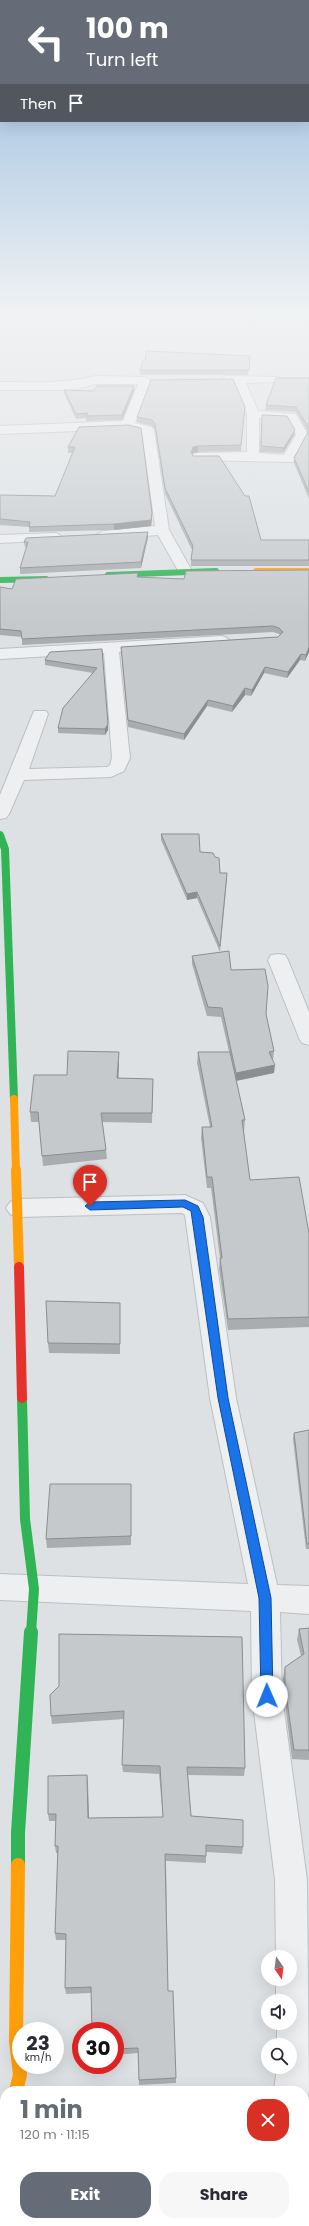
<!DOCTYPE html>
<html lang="en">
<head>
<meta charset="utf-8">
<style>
  :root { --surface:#fff; --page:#f7f7f7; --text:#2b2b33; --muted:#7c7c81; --accent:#666c77 }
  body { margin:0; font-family:Poppins,sans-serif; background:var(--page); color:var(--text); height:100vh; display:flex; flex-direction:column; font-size:15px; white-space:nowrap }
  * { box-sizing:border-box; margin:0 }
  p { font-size:13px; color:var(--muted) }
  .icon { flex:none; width:22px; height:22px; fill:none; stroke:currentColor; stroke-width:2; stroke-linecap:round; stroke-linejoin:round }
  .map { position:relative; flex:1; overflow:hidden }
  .details { position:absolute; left:0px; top:2086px; width:309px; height:140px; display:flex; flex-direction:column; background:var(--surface); border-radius:16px 16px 0 0; box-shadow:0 4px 16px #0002 }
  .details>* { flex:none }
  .hud { position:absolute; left:0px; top:0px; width:309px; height:122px; box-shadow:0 4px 16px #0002; background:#666c77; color:#fff; overflow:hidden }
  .needle { width:26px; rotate:166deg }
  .controls { position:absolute; left:261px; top:1950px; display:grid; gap:8px }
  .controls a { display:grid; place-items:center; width:36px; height:36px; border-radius:50%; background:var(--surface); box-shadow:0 4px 16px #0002; font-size:20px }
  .speed { position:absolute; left:12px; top:2022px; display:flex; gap:8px; font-size:20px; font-weight:700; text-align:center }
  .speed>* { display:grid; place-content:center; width:52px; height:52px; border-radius:50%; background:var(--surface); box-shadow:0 4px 16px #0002; line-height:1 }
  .speed small { font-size:10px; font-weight:400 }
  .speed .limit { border:6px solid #d22; background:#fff; color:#111 }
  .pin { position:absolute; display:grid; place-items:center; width:34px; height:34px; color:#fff; margin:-41px -17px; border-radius:50% 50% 50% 0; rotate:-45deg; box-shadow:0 0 4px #0007 }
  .pin .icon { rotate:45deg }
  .me { position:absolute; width:44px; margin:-22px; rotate:359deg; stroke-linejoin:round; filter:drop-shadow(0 0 3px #0008) }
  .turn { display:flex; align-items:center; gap:14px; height:84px; padding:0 20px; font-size:18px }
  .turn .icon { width:52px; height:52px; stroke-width:2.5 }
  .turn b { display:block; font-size:28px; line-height:34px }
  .then { display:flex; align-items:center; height:38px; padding:0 20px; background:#0003; gap:8px; font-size:15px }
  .round { display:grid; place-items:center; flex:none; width:42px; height:42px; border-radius:16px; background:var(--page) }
  .summary { display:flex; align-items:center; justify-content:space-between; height:68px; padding:0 20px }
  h1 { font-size:24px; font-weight:700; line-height:30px; color:var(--accent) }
  .action { display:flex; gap:8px; margin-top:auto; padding:8px 20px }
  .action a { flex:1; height:46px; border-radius:16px; background:var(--accent); color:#fff; font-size:16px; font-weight:700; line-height:46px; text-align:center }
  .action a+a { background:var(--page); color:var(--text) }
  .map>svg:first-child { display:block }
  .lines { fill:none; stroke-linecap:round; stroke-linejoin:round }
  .street-casing { stroke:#bdbfc2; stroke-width:2 }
  .street { fill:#eeeff1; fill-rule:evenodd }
  .fast-far3 { stroke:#30b455; stroke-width:6 }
  .fast-far2 { stroke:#30b455; stroke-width:8 }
  .fast-far1 { stroke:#30b455; stroke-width:10 }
  .fast { stroke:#30b455; stroke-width:14 }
  .slow-far3 { stroke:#ff9f0a; stroke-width:6 }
  .slow-far2 { stroke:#ff9f0a; stroke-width:8 }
  .slow-far1 { stroke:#ff9f0a; stroke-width:10 }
  .slow { stroke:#ff9f0a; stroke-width:14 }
  .jam { stroke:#e5322d; stroke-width:10 }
  .wall { fill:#aaadaf }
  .shaded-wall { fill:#8b8d8f }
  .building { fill:#c6c9cc; stroke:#8b8d8f }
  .route { fill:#1a73e8; stroke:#114b97 }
</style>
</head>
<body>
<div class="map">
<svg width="309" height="2226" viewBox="0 0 309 2226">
  <rect width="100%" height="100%" fill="#dee1e4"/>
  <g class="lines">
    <g class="street-casing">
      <g id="street">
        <path d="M96,376L145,377L151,381L135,423L152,427L154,430L169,530L192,571L190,574H180L158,535L103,539L96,535L103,531L155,526L142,432L128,429L0,434V426L123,421L138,384H96L77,389L62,390H0V382C32,382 64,384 96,376Z"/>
        <path d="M226,376L278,377L280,379L274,382L246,383L258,411L296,414L308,435L293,462L193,460L192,457L193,454L198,453L247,452V414L235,383L226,384L220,380ZM259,418L288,420L296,435L284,455L259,453Z"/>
        <path d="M56,533L63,537L61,540L0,543V535Z"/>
        <path d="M222,636L227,638L230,641L227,644L119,652L130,758L124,771L111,777L24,780L9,814L6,818L0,819V795L34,711H46L48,714L29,769L107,767L110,765L112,758L104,653L0,659V649Z"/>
        <path d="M278,954L285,955L288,960L309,1012V1045L302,1043L299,1038L268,960L271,955Z"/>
        <path d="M185,1195L203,1203L210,1217L236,1398L277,1585L309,1586V1614L280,1612L282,1696L307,1880L309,2093L304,2104V2091H274L277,2067H290V2045H277V2023H290V2001H276V1979H290V1957H276L275,1880L252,1696L251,1611L0,1600V1574L248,1584L210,1398L185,1215L182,1213L18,1217L10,1214L6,1208L10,1202L18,1199Z"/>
        <path d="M5,2104V2148L0,2150V2106Z"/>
        <path d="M253,2221H291L290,2226H252Z"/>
      </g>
    </g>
    <use href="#street" class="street"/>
    <g class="fast-far3">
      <path d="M108,575L216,571"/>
      <path d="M0,580L46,579"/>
    </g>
    <path class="fast-far2" d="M0,835L5,849L14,1099"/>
    <path class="fast-far1" d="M22,1398L25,1519L34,1589L31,1633"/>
    <path class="fast" d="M18,1865V1833L31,1632"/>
    <path class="slow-far3" d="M256,571H309"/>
    <path class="slow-far2" d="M14,1099L16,1171"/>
    <path class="slow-far1" d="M16,1170L19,1267"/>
    <path class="slow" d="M16,2091L20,2075L16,2041L18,1865"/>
    <path class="jam" d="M19,1267L22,1398"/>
  </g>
  <g class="wall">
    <path d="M0,314H110L0,319Z"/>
    <path d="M132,314H197L196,315Z"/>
    <path d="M250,360L248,375H140V370Z"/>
    <path d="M309,378V499L294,463V458L308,432L296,412L265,410L266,405Z"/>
    <path d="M134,386V391L122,420L86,421V418L76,419L65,395L64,390L93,391Z"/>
    <path d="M245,407L241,451L198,452L193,453L192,454L261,540H309V566H191V560L192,550L165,494L155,430L152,426L137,422V417Z"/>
    <path d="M262,415L294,435L283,453L260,452Z"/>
    <path d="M79,427L152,519L151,526L114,530L29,532V527L0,525V495L55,496L73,453H68V447Z"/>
    <path d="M148,537L141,568L20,574V568L27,548L25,547L24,542Z"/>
    <path d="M309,570V652L305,661L300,660L287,678L264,673L251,696L245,695L232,712L207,706L184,740L128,727L121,647L278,637L280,635L279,634L273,632L22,645V637L0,635V587L12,589L138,577L184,579Z"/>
    <path d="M102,649L108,730L105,735L58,733V728L93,673L45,665V660Z"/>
    <path d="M161,834L200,852L220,873L227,879L220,952L197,898L187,900L161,840Z"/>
    <path d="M192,956L231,970L266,1014L274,1051L273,1059V1060L274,1073L236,1081L245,1120L244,1131H243L250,1180L309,1233V1327L228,1330L219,1269L220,1258L211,1188H207L201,1138L202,1127H210L197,1063L198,1052H229L221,1017L207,1016L192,964Z"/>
    <path d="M119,1052V1061L118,1078L153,1079L152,1123L102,1122L106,1150L107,1159L43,1166L39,1122H31L30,1112L67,1075Z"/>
    <path d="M120,1303V1354L49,1353L48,1343Z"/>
    <path d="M309,1430V1549H306L293,1439L294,1433Z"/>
    <path d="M131,1484V1545L47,1548L46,1539Z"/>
    <path d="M309,1628V1760L292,1759L284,1696L283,1678L285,1667L301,1656L297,1640L299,1629Z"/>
    <path d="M59,1634L245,1768L244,1776L188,1775L191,1816L243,1847L242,1854L206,1852V1863L166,1861L168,1991L176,2078V2083L139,2085L138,2053L115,2055V2031L91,1993L66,1994L65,1988L66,1940H56L55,1933L58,1853H56L55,1846L56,1821H49L48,1814L87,1775L89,1818L163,1817L159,1774L123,1772L122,1765L124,1719L52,1724L51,1716L59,1686Z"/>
    <path d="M307,2139H309V2183L306,2182V2142Z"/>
  </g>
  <g class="shaded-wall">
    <path d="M134,386V391L122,420V415Z"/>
    <path d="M295,430L294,435L283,453L284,448Z"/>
    <path d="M198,446V452L193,453L191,457V452L193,447Z"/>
    <path d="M152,513V519L151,526L114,530V524Z"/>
    <path d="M148,532V537L141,568V562Z"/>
    <path d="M309,647V652L305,661L306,655Z"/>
    <path d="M301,654L300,660L287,678L288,672Z"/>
    <path d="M265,667L264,673L251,696L252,690Z"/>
    <path d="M245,688V695L232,712L233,706Z"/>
    <path d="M208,700L207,706L184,740V734Z"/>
    <path d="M108,724V730L105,735V729Z"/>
    <path d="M197,892V898L187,900V894Z"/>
    <path d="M119,1052V1061L118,1088L117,1078Z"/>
    <path d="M275,1065L274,1073L235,1081L236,1073Z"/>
    <path d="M87,1775L88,1783L89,1826L88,1818Z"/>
  </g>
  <g class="building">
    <path d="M146,351L250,356L249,370H140L143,360H145Z"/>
    <path d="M276,378H309V428L296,407L266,405Z"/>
    <path d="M233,379L245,407L241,445L198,446L193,447L191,452L193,456H219L245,496H249L261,540H309V560H191L193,546L165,488L155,424L152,420L137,417L151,380Z"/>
    <path d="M97,386H134L122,415L86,416L88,413L76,414L64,390L93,391Z"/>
    <path d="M262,415L287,416L295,430L284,448L261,446Z"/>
    <path d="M128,425L141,428L152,513L151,520L114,524L29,527L30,522L0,519V495L55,496L75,447H68L79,427Z"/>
    <path d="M309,430V492L294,458Z"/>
    <path d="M148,532L141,562L20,568L28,542H24L26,538Z"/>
    <path d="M309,570V647L306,655L301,654L288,672L265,667L252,690L245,688L233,706L208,700L184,734L128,720L121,647L278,637L283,632L279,628L273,626L22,639L21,631L0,629V587L12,589L16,579L138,573L137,577L184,579L186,571Z"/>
    <path d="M102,649L108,724L105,729L58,728L63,708L97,668L45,660L50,652Z"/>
    <path d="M161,834H199L200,852L213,853L215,857L219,858L220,873H227L220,946L197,892L187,894Z"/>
    <path d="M229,951L231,970L265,969L268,986L266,1014L274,1051L269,1052L275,1065L236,1073L222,1008L208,1007L192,956Z"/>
    <path d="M68,1051L119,1052L117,1078L153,1079L152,1113H101L106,1150L42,1156L38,1112H30L34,1075H67Z"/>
    <path d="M198,1052H230L245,1120H242L250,1180L299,1177L309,1233V1317L228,1319L220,1258H222L212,1177H207L202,1127H212Z"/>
    <path d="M46,1301L120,1303V1344L48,1343Z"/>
    <path d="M309,1430V1544H307L294,1433Z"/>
    <path d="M50,1484H131V1536L46,1539Z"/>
    <path d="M309,1628V1750H294L285,1686V1667L304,1654L299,1629Z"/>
    <path d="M59,1634L242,1637L245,1768L187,1767L191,1816L243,1820V1847L206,1845V1856L165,1854L168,1991H173L176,2078L139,2080L138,2048L115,2049V2031H92L91,1987L65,1988L66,1934L55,1933L58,1846H55L56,1814H48V1776L87,1775L88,1818L163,1817L160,1766L122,1765L124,1711L51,1716L50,1695L59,1686Z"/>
    <rect x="307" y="2139" width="2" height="41"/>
    <path d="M117,2221H157L164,2226H114Z"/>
  </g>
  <linearGradient id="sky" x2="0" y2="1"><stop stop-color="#90b7de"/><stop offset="0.5" stop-color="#f0f2f3"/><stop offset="1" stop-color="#f0f2f3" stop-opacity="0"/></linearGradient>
  <rect width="309" height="626" fill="url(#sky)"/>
  <path class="route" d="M185,1200L198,1206L203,1217L228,1398L271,1598L273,1696L272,1700L267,1702L263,1700L261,1696L259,1598L218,1398L191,1211L183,1207L90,1210L85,1206L90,1202Z"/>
</svg>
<div class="controls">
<a><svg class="needle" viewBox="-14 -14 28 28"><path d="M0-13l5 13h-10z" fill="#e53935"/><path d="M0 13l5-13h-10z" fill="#7c7c81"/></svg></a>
<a><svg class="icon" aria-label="sound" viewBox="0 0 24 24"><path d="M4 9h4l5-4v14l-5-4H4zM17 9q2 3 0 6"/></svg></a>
<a><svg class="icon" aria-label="search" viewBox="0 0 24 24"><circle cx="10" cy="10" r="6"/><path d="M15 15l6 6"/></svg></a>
</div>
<div class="speed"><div>23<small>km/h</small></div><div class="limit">30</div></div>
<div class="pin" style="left:90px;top:1206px;background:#d93025"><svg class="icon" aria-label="arrive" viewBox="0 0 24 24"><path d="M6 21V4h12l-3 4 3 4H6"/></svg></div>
<svg class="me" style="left:267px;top:1696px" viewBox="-20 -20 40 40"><circle r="19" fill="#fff"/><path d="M0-13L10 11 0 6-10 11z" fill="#1a73e8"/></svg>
<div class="hud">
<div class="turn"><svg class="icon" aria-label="left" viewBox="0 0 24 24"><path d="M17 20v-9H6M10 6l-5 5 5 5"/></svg><div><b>100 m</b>Turn left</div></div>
<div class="then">Then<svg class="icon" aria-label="arrive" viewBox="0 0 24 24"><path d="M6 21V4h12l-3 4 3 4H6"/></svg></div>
</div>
<section class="details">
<div class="summary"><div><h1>1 min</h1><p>120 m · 11:15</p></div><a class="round" style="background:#d93025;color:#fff"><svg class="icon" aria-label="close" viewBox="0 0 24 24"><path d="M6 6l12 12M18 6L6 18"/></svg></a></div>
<div class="action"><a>Exit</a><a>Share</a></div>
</section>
</div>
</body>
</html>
